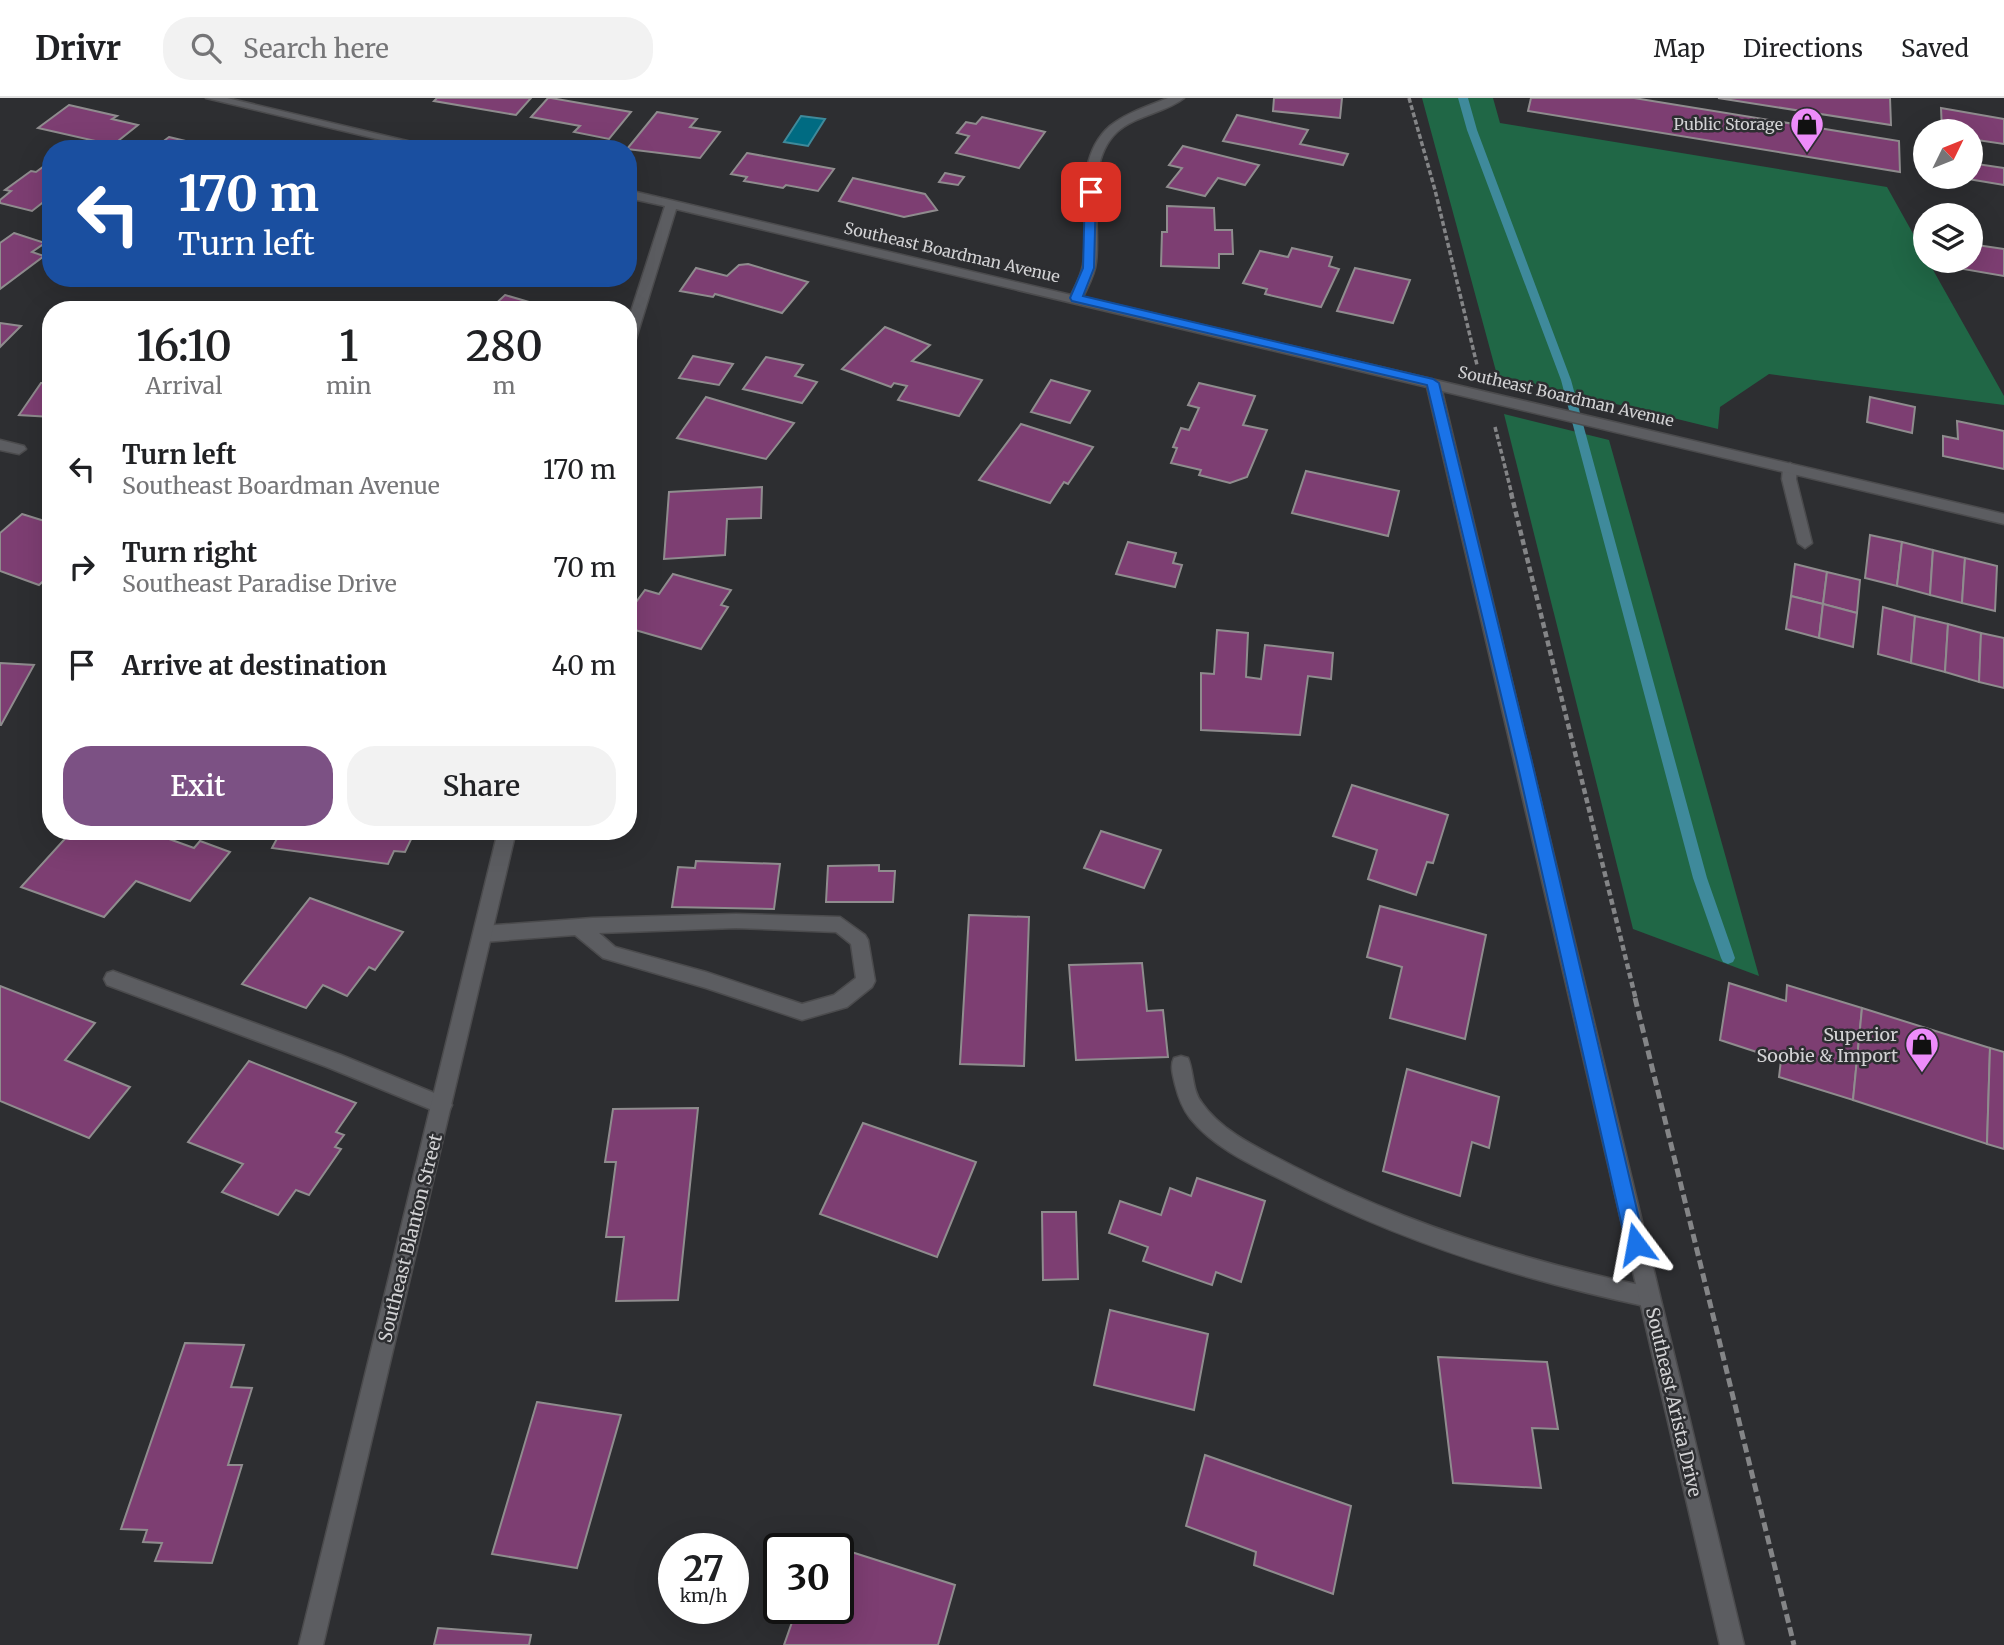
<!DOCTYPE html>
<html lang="en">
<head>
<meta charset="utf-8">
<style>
  :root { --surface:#fff; --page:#f2f2f2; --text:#202124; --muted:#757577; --line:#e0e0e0; --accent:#7c5184 }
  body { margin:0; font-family:Merriweather,serif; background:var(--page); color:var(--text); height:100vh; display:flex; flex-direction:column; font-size:26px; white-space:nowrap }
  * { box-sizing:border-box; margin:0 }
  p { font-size:23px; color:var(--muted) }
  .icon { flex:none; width:38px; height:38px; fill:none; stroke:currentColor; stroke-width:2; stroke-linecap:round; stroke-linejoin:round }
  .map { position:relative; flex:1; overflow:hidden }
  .details { position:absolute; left:42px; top:203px; width:595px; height:539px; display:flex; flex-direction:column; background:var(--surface); border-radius:28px; box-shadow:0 7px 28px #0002 }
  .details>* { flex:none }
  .hud { position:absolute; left:42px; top:42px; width:595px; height:147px; border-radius:28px; box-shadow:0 7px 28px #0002; background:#1a4fa0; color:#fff; overflow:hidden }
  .needle { width:46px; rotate:47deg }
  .controls { position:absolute; left:1913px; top:21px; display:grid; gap:14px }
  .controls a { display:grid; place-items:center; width:70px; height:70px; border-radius:50%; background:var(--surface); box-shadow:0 7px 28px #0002; font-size:35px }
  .speed { position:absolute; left:658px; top:1435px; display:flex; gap:14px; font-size:35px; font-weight:700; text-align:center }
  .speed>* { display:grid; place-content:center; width:91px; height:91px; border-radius:50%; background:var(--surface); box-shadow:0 7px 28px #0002; line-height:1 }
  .speed small { font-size:18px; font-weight:400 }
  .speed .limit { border:4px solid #111; border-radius:10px; background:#fff; color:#111 }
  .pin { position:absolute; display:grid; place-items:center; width:60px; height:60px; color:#fff; margin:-30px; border-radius:14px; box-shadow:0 4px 10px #0006 }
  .me { position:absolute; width:77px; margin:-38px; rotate:347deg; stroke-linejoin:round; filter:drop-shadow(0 0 5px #0008) }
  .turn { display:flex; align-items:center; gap:24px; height:147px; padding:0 21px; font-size:32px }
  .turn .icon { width:91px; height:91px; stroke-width:2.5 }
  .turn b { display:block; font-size:49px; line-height:60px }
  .eta { display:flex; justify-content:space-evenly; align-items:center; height:119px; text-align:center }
  .eta b { font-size:42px; font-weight:600; line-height:49px }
  .primary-button { display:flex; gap:14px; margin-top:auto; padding:14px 21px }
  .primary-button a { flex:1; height:80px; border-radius:28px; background:var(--accent); color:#fff; font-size:28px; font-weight:600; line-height:80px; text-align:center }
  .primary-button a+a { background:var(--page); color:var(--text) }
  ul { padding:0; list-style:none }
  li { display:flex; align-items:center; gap:21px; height:98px; padding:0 21px }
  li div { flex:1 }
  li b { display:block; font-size:26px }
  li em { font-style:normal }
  header { display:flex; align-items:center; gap:42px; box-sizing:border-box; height:98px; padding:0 35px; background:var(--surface); border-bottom:2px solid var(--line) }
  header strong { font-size:33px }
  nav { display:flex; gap:38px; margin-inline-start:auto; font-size:24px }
  .search { width:490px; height:63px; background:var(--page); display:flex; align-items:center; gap:18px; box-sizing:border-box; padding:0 24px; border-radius:28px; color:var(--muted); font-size:26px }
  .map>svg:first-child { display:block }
  .green { fill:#206746 }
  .water { fill:#006b82; stroke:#3f8a9b; stroke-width:2 }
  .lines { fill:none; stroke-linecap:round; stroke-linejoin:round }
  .stream { fill:#3f8a9b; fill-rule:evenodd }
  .building { fill:#7d3e72; stroke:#8f8c8e; stroke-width:2 }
  .service-casing { stroke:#4b4b4d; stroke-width:3 }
  .minor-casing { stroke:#4b4b4d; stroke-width:3 }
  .path-far2 { stroke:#848587; stroke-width:3.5; stroke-dasharray:5 2.5; stroke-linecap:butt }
  .path-far1 { stroke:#848587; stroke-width:4.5; stroke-dasharray:6 3.5; stroke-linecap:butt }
  .path { stroke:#848587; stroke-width:5; stroke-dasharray:9 4.5; stroke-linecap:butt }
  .service { fill:#5c5d61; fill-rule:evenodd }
  .minor { fill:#5c5d61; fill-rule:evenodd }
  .route { fill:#1a73e8; stroke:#114b97; stroke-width:2 }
  .labels { text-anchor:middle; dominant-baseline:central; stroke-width:5; stroke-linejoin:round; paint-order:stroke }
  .far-poi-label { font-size:16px; fill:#d2d2d4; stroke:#2d2e31; text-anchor:end }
  .far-street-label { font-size:16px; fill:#d2d2d4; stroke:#2d2e31 }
  .poi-label { font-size:18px; fill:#d2d2d4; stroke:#2d2e31; text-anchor:end }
  .street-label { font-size:18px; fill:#d2d2d4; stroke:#2d2e31 }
</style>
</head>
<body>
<header>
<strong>Drivr</strong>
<div class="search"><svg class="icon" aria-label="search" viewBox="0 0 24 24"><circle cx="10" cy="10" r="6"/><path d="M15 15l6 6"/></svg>Search here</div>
<nav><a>Map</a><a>Directions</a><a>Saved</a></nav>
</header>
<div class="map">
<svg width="2004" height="1547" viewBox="0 0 2004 1547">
  <rect width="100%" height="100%" fill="#2d2e31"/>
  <g class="green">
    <path d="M1422,0H1493L1500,25L1887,89L1925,157V163H1928L2004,298V307L1769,276L1720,309L1718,331L1497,277Z"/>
    <path d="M1504,316L1609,342L1759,878L1633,831Z"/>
  </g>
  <path class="water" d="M801,18L825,21L808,48L784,44Z"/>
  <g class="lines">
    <path class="stream" d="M1458,0H1468L1477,32L1571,282L1707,780L1735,860L1733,864L1728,866L1723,864L1721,860L1693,780L1561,282L1467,32Z"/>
  </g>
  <g class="building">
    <path d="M437,0H531L516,17L434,3Z"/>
    <path d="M548,0H551L631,14L609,41L574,34L580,28L531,19Z"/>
    <path d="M1274,0H1342L1340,20L1273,13Z"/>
    <path d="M1531,0H1634L1899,43L1900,74L1528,13Z"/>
    <path d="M1718,0H1890L1891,27Z"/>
    <path d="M69,7L117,18L112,21L138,27L113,47L38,30Z"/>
    <path d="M1941,10L2004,21V46L1970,41V33H1942Z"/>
    <path d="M657,14L697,21L690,29L720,34L700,60L627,51Z"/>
    <path d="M1237,17L1308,32L1300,46L1348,56L1343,67L1223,43Z"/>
    <path d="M982,19L1045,34L1019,70L956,55L969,38L957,35L966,24L976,26Z"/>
    <path d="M169,39L219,51H153Z"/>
    <path d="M1183,48L1259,67L1245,87L1218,80L1205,98L1167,89L1182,70L1169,67Z"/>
    <path d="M747,55L834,71L818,93L786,87L783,90L744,83L747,79L731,76Z"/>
    <path d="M51,63V98L32,113L0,105V102L11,93L5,92L31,73L36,74Z"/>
    <path d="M1970,65L2004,70V87L1956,79H1970Z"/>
    <path d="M945,75L964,79L958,87L939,84Z"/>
    <path d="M853,80L925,96L937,112L904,119L839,103Z"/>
    <path d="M1167,108L1214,110L1215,132H1232L1233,156H1219V170L1161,168L1162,134H1167Z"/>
    <path d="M14,135L45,145L32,154L44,158L0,191V145Z"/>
    <path d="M1970,146L2004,151V178L1963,171L1962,163H1970Z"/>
    <path d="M1292,150L1332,159L1329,168L1339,171L1321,209L1265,196L1267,191L1243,185L1260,153L1288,159Z"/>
    <path d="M748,166L808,184L782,215L715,196L713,199L680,193L696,170L727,178L739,167Z"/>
    <path d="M1355,170L1410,182L1393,225L1337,213Z"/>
    <path d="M505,197L543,208L540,212L490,211Z"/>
    <path d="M0,225L21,228L0,249Z"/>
    <path d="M885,229L930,247L912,263L982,282L959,318L898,302L907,288L894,285L891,289L842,271Z"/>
    <path d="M693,258L733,266L719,287L679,280Z"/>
    <path d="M766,259L803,267L795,278L817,284L802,305L743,291Z"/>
    <path d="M1051,282L1090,293L1070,325L1031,314Z"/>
    <path d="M41,285H51V319L19,317Z"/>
    <path d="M1199,285L1255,298L1243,327L1267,332L1247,379L1230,385L1199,377L1201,372L1171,365L1177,350L1173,349L1181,330L1189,332L1199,310L1188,307Z"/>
    <path d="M706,299L794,325L766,361L677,340Z"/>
    <path d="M1870,299L1915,309L1912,335L1867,324Z"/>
    <path d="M1957,323L2004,333V371L1943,358V338L1958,341Z"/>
    <path d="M1021,326L1093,349L1068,386L1064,384L1050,405L979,382Z"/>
    <path d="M1306,373L1399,393L1388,438L1292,415Z"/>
    <path d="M762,389L761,420L727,421L725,457L664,461L669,394Z"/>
    <path d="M22,416L51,425V476L39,487L0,473V435Z"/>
    <path d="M1870,437L1902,444L1897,488L1865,480Z"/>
    <path d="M1128,444L1176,455L1173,465L1182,467L1175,489L1116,476Z"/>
    <path d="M1902,444L1933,452L1930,497L1897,488Z"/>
    <path d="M1933,452L1965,460L1962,505L1930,497Z"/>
    <path d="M1965,460L1997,468L1995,513L1962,505Z"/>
    <path d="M1795,466L1827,474L1823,506L1791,498Z"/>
    <path d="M1827,474L1860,482L1857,515L1823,506Z"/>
    <path d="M673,476L731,492L721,507L728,509L701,551L628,530V515L645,492L659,496Z"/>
    <path d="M1791,498L1823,506L1819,540L1786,531Z"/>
    <path d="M1823,506L1857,515L1853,549L1819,540Z"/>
    <path d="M1883,509L1915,518L1911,565L1878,556Z"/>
    <path d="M1915,518L1948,526L1945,574L1911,565Z"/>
    <path d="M1948,526L1981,535L1979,584L1945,574Z"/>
    <path d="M1217,532L1248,535L1246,579L1261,581L1265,547L1333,555L1331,581L1308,578L1300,637L1201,632V575L1214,576Z"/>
    <path d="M1981,535L2004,540V590L1979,584Z"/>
    <path d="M0,565L34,567L1,627H0Z"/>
    <path d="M1352,687L1448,717L1433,765L1427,764L1416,797L1368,781L1377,752L1333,738Z"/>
    <path d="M72,733H147L194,750L200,743L230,754L190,803L136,783L104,819L21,789Z"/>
    <path d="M281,733H415L405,754L394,753L388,766L272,750Z"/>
    <path d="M1101,733L1161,752L1144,790L1084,770Z"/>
    <path d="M696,763L780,766L774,811L672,809L678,769L695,770Z"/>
    <path d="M879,767V773H895L893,804H826L828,768Z"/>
    <path d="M310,800L403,834L375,872L369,869L347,898L323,887L306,910L242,886Z"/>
    <path d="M1380,808L1486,837L1465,941L1390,920L1402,869L1367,859Z"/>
    <path d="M969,817L1029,819L1024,968L960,966Z"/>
    <path d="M1142,865L1147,913L1163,912L1168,959L1076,962L1069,867Z"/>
    <path d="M1729,885L1786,903L1787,887L1862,910L1853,1002L1779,979L1781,962L1720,942Z"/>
    <path d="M0,888L95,925L65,962L130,989L89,1040L0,1003Z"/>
    <path d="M1862,910L1990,950L1987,1046L1853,1002Z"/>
    <path d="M1990,950L2004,954V1051L1987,1046Z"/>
    <path d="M249,963L356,1005L336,1034L344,1037L335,1049L341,1051L309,1097L296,1092L278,1117L222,1094L243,1066L188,1044Z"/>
    <path d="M1407,971L1499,999L1489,1050L1472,1044L1460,1098L1383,1073Z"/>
    <path d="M698,1010L678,1202L616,1203L624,1139H606L616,1064H605L613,1011Z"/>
    <path d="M863,1025L976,1064L937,1159L820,1116Z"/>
    <path d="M1197,1080L1265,1103L1241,1184L1216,1174L1212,1187L1143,1163L1148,1149L1109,1135L1120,1103L1161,1117L1170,1090L1191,1098Z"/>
    <path d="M1042,1114H1076L1078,1181L1043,1182Z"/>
    <path d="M1110,1212L1208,1236L1194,1312L1094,1287Z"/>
    <path d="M185,1245L244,1247L231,1289L252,1290L228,1367H242L212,1465L155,1463L162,1445L143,1444L147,1432L121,1431Z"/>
    <path d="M1438,1259L1547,1264L1558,1331L1532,1330L1541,1390L1453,1385Z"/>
    <path d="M537,1304L621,1317L577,1470L492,1456Z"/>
    <path d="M1205,1357L1351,1408L1333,1496L1254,1467L1256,1454L1186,1428Z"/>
    <path d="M820,1444L955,1487L938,1547H784L797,1510H838V1451H817Z"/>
    <path d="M438,1530L531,1537L529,1547H434Z"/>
  </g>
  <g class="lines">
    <g class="service-casing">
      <g id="service">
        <path d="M0,342L24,348L26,351L19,356L0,352Z"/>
        <path d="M1790,365L1797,370L1796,381L1812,445L1805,450L1798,445L1782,381L1783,370Z"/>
        <path d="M736,816L840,819L865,837L868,842L875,883L872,889L847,909L802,922L706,890L603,860L575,837L483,844L477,841L474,836L477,831L483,828L592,820ZM736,830L836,834L851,846L856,880L834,897L802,906L706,874L615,849L599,835Z"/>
        <path d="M113,873L341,957L449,1001L452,1007L449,1013L442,1016L327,969L107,887L104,881L107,875Z"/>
        <path d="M1181,958L1188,960C1194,974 1192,993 1202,1005C1223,1035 1261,1051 1293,1068C1406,1126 1525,1163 1649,1189L1656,1192L1659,1199L1656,1206L1649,1209C1521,1182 1398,1143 1282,1082C1250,1066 1213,1049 1190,1020C1182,1010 1178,998 1175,986C1173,977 1170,968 1174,960Z"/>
      </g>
    </g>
    <g class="minor-casing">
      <g id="minor">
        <path d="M206,0H227L441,51H419Z"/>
        <path d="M1168,0H1184C1165,15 1136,17 1117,34C1084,65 1101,125 1096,164C1095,177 1088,188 1083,199L2004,416V426L1442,293L1744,1547H1720L1427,289L676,111L635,244L628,248V223L665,108L628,100V92L1071,197C1076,187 1081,178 1083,167C1090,123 1071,62 1110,28C1126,15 1148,8 1168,0Z"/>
        <path d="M498,733H516L323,1547H299Z"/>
      </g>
    </g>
    <g class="path-far2">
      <path d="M1409,0L1435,92L1477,267"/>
      <path d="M1495,329L1512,397"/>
    </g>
    <path class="path-far1" d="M1511,395L1636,902"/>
    <path class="path" d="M1635,900L1794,1547"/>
    <use href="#service" class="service"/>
    <use href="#minor" class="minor"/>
  </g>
  <path class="route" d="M1091,91L1096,94L1094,170L1083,198L1433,281L1439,285L1532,664L1645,1146L1642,1152L1636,1155L1629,1152L1626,1146L1517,664L1427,287L1072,203L1070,200L1083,170L1085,94Z"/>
  <defs>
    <g id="shop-pin" transform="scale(1.75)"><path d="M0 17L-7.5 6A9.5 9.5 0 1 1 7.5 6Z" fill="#ed8cfa" stroke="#2d2e31"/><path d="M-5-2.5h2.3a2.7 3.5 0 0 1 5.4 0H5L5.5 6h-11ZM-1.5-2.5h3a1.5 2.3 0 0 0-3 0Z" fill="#111"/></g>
  </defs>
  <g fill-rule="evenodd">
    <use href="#shop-pin" x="1807" y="26"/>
    <use href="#shop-pin" x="1922" y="946"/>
  </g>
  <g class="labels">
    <g class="far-poi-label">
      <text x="1783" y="26">Public Storage</text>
    </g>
    <g class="far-street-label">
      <text transform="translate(952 154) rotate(13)">Southeast Boardman Avenue</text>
      <text transform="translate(1566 298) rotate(13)">Southeast Boardman Avenue</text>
    </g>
    <g class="poi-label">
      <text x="1898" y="936">Superior<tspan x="1898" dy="21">Soobie &amp; Import</tspan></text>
    </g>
    <g class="street-label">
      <text transform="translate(410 1140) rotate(-76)">Southeast Blanton Street</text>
      <text transform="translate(1674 1304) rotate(77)">Southeast Arista Drive</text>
    </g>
  </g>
</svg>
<div class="controls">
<a><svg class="needle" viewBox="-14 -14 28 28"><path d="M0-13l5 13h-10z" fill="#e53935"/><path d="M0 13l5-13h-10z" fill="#757577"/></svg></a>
<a><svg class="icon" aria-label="layers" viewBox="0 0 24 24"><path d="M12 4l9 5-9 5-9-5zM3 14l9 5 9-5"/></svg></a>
</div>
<div class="speed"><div>27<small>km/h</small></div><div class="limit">30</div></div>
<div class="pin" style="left:1091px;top:94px;background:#d93025"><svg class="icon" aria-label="arrive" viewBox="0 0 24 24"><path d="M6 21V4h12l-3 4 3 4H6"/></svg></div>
<svg class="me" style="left:1636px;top:1146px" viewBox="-20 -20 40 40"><path d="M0-17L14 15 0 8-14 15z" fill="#1a73e8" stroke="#fff" stroke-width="4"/></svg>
<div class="hud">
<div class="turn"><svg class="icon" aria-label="left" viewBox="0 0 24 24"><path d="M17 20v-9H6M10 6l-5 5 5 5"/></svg><div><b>170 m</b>Turn left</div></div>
</div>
<section class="details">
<div class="eta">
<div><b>16:10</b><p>Arrival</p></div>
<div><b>1</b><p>min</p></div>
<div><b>280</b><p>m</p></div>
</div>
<ul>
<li><svg class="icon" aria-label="left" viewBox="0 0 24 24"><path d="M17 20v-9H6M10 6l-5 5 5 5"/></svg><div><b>Turn left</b><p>Southeast Boardman Avenue</p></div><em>170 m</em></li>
<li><svg class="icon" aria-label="right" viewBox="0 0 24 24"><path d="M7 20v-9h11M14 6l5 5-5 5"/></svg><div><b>Turn right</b><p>Southeast Paradise Drive</p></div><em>70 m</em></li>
<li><svg class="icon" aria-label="arrive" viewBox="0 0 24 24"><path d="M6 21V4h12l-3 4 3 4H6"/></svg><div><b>Arrive at destination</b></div><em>40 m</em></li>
</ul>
<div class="primary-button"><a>Exit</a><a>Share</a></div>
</section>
</div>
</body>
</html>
